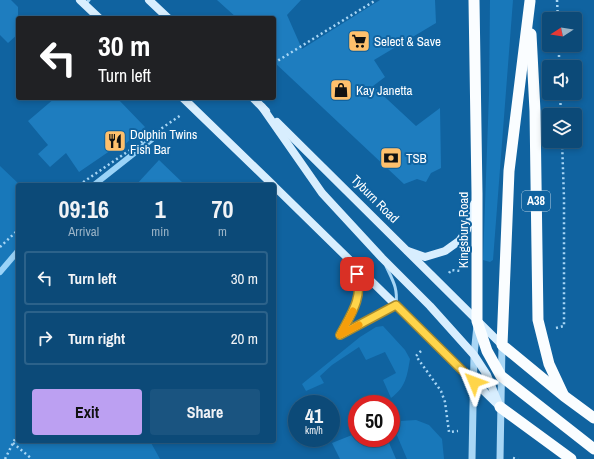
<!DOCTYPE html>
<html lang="en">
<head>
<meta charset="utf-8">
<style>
  :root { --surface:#0c4a78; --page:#1a5480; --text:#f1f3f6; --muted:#9ab3c6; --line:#2c628a; --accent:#bca0f2 }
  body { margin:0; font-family:"Archivo Narrow",sans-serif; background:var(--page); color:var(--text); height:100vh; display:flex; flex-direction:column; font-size:15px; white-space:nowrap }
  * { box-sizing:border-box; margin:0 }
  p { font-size:13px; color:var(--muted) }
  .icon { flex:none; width:22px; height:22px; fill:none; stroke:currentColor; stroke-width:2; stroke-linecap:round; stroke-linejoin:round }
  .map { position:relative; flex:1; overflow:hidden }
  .sheet { position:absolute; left:16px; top:183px; width:260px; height:260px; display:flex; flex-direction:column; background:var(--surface); border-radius:4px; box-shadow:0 2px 6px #0003,0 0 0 1px var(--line) }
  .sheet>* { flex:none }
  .banner { position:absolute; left:16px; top:16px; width:260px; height:84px; border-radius:4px; box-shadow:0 2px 6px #0003,0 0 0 1px var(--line); background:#202124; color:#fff; overflow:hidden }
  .needle { width:26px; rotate:258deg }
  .controls { position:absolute; left:542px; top:12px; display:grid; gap:8px }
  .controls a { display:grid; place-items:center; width:40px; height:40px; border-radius:4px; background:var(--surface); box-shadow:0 2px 6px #0003,0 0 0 1px var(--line); font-size:20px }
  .speed { position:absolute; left:288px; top:395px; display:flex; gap:8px; font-size:20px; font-weight:700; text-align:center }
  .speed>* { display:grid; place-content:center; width:52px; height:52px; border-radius:50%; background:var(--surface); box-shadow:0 2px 6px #0003,0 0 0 1px var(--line); line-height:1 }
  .speed small { font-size:10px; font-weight:400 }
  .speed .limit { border:6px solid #d22; background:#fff; color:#111 }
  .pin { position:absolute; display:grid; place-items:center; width:34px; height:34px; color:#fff; margin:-17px; border-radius:8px; box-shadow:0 2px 6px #0006 }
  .me { position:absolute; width:44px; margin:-22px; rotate:314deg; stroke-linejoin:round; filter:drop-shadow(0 0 3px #0008) }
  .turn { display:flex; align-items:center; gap:14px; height:84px; padding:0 16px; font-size:18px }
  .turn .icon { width:52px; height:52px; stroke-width:2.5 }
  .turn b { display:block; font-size:28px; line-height:34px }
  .eta { display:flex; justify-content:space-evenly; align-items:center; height:68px; text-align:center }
  .eta b { font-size:24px; font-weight:700; line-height:28px }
  .primary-button { display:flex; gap:8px; margin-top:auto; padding:8px 16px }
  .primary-button a { flex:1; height:46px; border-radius:4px; background:var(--accent); color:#111; font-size:16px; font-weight:700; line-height:46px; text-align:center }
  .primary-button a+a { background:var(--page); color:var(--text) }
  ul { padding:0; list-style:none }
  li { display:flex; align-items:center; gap:12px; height:54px; margin:0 8px 6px; padding:0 8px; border:2px solid var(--line); border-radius:4px }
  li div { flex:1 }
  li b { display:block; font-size:15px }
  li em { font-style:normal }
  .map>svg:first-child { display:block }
  .green { fill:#1878ba }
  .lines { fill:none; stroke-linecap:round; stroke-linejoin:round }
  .stream { stroke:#9ad3f8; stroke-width:6 }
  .building { fill:#1e7dbf }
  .path { stroke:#a8d6f5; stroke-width:2.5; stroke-dasharray:2 3; stroke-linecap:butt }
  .service { stroke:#a8d6f5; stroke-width:3 }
  .tertiary { stroke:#a8d6f5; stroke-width:7 }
  .secondary { stroke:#d8eefe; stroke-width:8 }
  .trunk { stroke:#fafdff; stroke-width:11 }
  .route-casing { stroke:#a68a30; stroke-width:10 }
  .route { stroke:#ffd54a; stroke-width:7 }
  .slow { stroke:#f59e0b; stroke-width:7 }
  .labels { text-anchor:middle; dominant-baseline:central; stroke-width:4; stroke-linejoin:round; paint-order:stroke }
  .shield { fill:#1063a0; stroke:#b7d0e2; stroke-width:1 }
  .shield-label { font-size:12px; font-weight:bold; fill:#fff }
  .poi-label { font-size:13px; fill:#fff; stroke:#1063a0; text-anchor:start }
  .street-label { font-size:13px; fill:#fff; stroke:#1063a0 }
</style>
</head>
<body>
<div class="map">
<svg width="594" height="459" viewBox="0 0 594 459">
  <rect width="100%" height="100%" fill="#1063a0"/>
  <g class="green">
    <path d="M490,0H513L493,260L490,262L483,260L489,94Z"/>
    <path d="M0,166L20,185H18V441H150L160,459H0Z"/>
    <path d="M383,326L405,350L410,359C407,376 406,387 391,398L383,380L396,373L385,352L366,360L359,347L332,365L320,376L324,383L306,391L302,384L360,337L376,327Z"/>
    <path d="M416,420L429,425L442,439L444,459H407L393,426L401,421Z"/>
  </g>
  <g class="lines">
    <g class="stream">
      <path d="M94,185L151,140"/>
      <path d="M0,272L18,251"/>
    </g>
  </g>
  <g class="building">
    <path d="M0,0H11L18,7V34L8,43L0,35Z"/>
    <path d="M217,0H301L287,15L302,49L380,0H435L436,23L374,60L385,77L373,86L416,126L440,108L441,168L431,173L426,182L417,179L404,184L274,62V18H237Z"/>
    <path d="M55,98H117L145,127L123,146L120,144L79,172L66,153L50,167L38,154L48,145L28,121Z"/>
    <path d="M159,160L185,185H136Z"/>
    <path d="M357,433V438H387L396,459H340L332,443Z"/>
  </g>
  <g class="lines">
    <g class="path">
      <path d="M557,0L558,19"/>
      <path d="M559,45V67"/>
      <path d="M274,63L376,0"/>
      <path d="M560,93L561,115"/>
      <path d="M79,185L181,115"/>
      <path d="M0,247L18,230"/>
      <path d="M449,273L451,270L461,271"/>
      <path d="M556,328L564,326V198L562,141"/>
      <path d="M421,351L416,356L441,391L445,402L449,432L458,431"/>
      <path d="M13,443L32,459"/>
      <path d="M513,458L518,459"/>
      <path d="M5,459L18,433"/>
    </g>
    <g class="service">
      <path d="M85,5L89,0"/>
      <path d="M341,335L396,305C398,288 393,281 386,266"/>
      <path d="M341,335C353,310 363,299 356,270"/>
    </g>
    <g class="tertiary">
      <path d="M472,459L474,355L477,325"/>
      <path d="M500,459L502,345"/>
    </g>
    <g class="secondary">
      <path d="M80,0L99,18"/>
      <path d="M149,0L168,18"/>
      <path d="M183,98L273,185"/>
      <path d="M253,98L266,111"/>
      <path d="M262,107L322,193L382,258L430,306L474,355L487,375L500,407"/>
      <path d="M277,122L502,345"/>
      <path d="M274,186L498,405"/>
      <path d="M408,251L425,257L445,251L459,241L467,230L474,204"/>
    </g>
    <g class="trunk">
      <path d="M474,0L477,193V321L487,351L501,376L594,449"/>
      <path d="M530,1L509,171L502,345L564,396L594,418"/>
      <path d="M531,34L535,111L538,320L549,364L563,394"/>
      <path d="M500,407L571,459"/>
    </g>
  </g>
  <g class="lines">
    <g class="route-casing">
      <path id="route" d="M357,274C363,299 351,314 340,335L396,305L474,382"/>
    </g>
    <use href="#route" class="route"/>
    <path class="slow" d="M353,311L340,335L359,325"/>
  </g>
  <defs>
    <g id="supermarket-square" transform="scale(1.15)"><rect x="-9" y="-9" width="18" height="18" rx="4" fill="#ffc06c" stroke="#1063a0"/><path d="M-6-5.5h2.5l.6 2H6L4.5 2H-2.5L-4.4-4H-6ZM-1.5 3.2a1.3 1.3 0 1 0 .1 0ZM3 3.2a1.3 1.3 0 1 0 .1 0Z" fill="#111"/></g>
    <g id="shop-square" transform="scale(1.15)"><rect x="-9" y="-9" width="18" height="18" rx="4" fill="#ffc06c" stroke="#1063a0"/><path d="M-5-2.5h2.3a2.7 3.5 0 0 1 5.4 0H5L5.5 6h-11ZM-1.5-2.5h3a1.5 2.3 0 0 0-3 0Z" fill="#111"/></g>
    <g id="restaurant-square" transform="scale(1.15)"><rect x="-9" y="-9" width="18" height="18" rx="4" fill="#ffc06c" stroke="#1063a0"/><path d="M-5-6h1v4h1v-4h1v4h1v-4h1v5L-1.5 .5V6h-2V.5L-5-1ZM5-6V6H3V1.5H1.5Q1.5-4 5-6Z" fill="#111"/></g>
    <g id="bank-square" transform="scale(1.15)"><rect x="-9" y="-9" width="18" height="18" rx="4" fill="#ffc06c" stroke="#1063a0"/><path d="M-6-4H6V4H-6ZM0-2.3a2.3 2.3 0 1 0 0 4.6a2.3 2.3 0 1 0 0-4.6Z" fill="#111"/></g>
  </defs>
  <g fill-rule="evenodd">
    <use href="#supermarket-square" x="359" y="41"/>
    <use href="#shop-square" x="341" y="90"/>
    <use href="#restaurant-square" x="115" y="141"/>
    <use href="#bank-square" x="391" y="158"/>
  </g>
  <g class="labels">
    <rect class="shield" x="522" y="191" width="28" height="20" rx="3"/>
    <g class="shield-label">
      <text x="536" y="201">A38</text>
    </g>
    <g class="poi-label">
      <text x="374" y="41">Select &amp; Save</text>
      <text x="356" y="90">Kay Janetta</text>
      <text x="130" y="134">Dolphin Twins<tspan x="130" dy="15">Fish Bar</tspan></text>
      <text x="406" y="158">TSB</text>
    </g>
    <g class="street-label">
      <text transform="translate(375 199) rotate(45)">Tyburn Road</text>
      <text transform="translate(463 230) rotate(-90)">Kingsbury Road</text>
    </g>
  </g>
</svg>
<div class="controls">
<a><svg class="needle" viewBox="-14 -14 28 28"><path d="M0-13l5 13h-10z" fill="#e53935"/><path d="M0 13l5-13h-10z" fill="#9ab3c6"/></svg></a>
<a><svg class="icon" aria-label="sound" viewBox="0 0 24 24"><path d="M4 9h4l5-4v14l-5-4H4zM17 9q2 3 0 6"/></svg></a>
<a><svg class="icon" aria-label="layers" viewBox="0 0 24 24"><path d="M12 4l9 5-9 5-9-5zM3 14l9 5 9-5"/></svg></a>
</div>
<div class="speed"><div>41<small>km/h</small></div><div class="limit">50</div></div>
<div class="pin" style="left:357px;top:274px;background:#d93025"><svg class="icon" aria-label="arrive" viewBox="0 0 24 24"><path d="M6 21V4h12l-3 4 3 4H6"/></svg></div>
<svg class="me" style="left:474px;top:382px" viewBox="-20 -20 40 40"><path d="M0-17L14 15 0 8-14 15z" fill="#ffd54a" stroke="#fff" stroke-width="4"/></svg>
<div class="banner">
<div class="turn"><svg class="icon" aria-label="left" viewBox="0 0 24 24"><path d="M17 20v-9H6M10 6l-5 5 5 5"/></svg><div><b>30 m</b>Turn left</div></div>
</div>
<section class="sheet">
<div class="eta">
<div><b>09:16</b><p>Arrival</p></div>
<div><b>1</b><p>min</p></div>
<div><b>70</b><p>m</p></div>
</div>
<ul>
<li><svg class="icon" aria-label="left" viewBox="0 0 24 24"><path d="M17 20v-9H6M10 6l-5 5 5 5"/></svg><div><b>Turn left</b></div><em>30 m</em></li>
<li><svg class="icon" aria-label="right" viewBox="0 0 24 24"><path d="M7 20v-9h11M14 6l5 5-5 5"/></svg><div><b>Turn right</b></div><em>20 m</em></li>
</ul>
<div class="primary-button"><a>Exit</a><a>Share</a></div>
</section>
</div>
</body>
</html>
